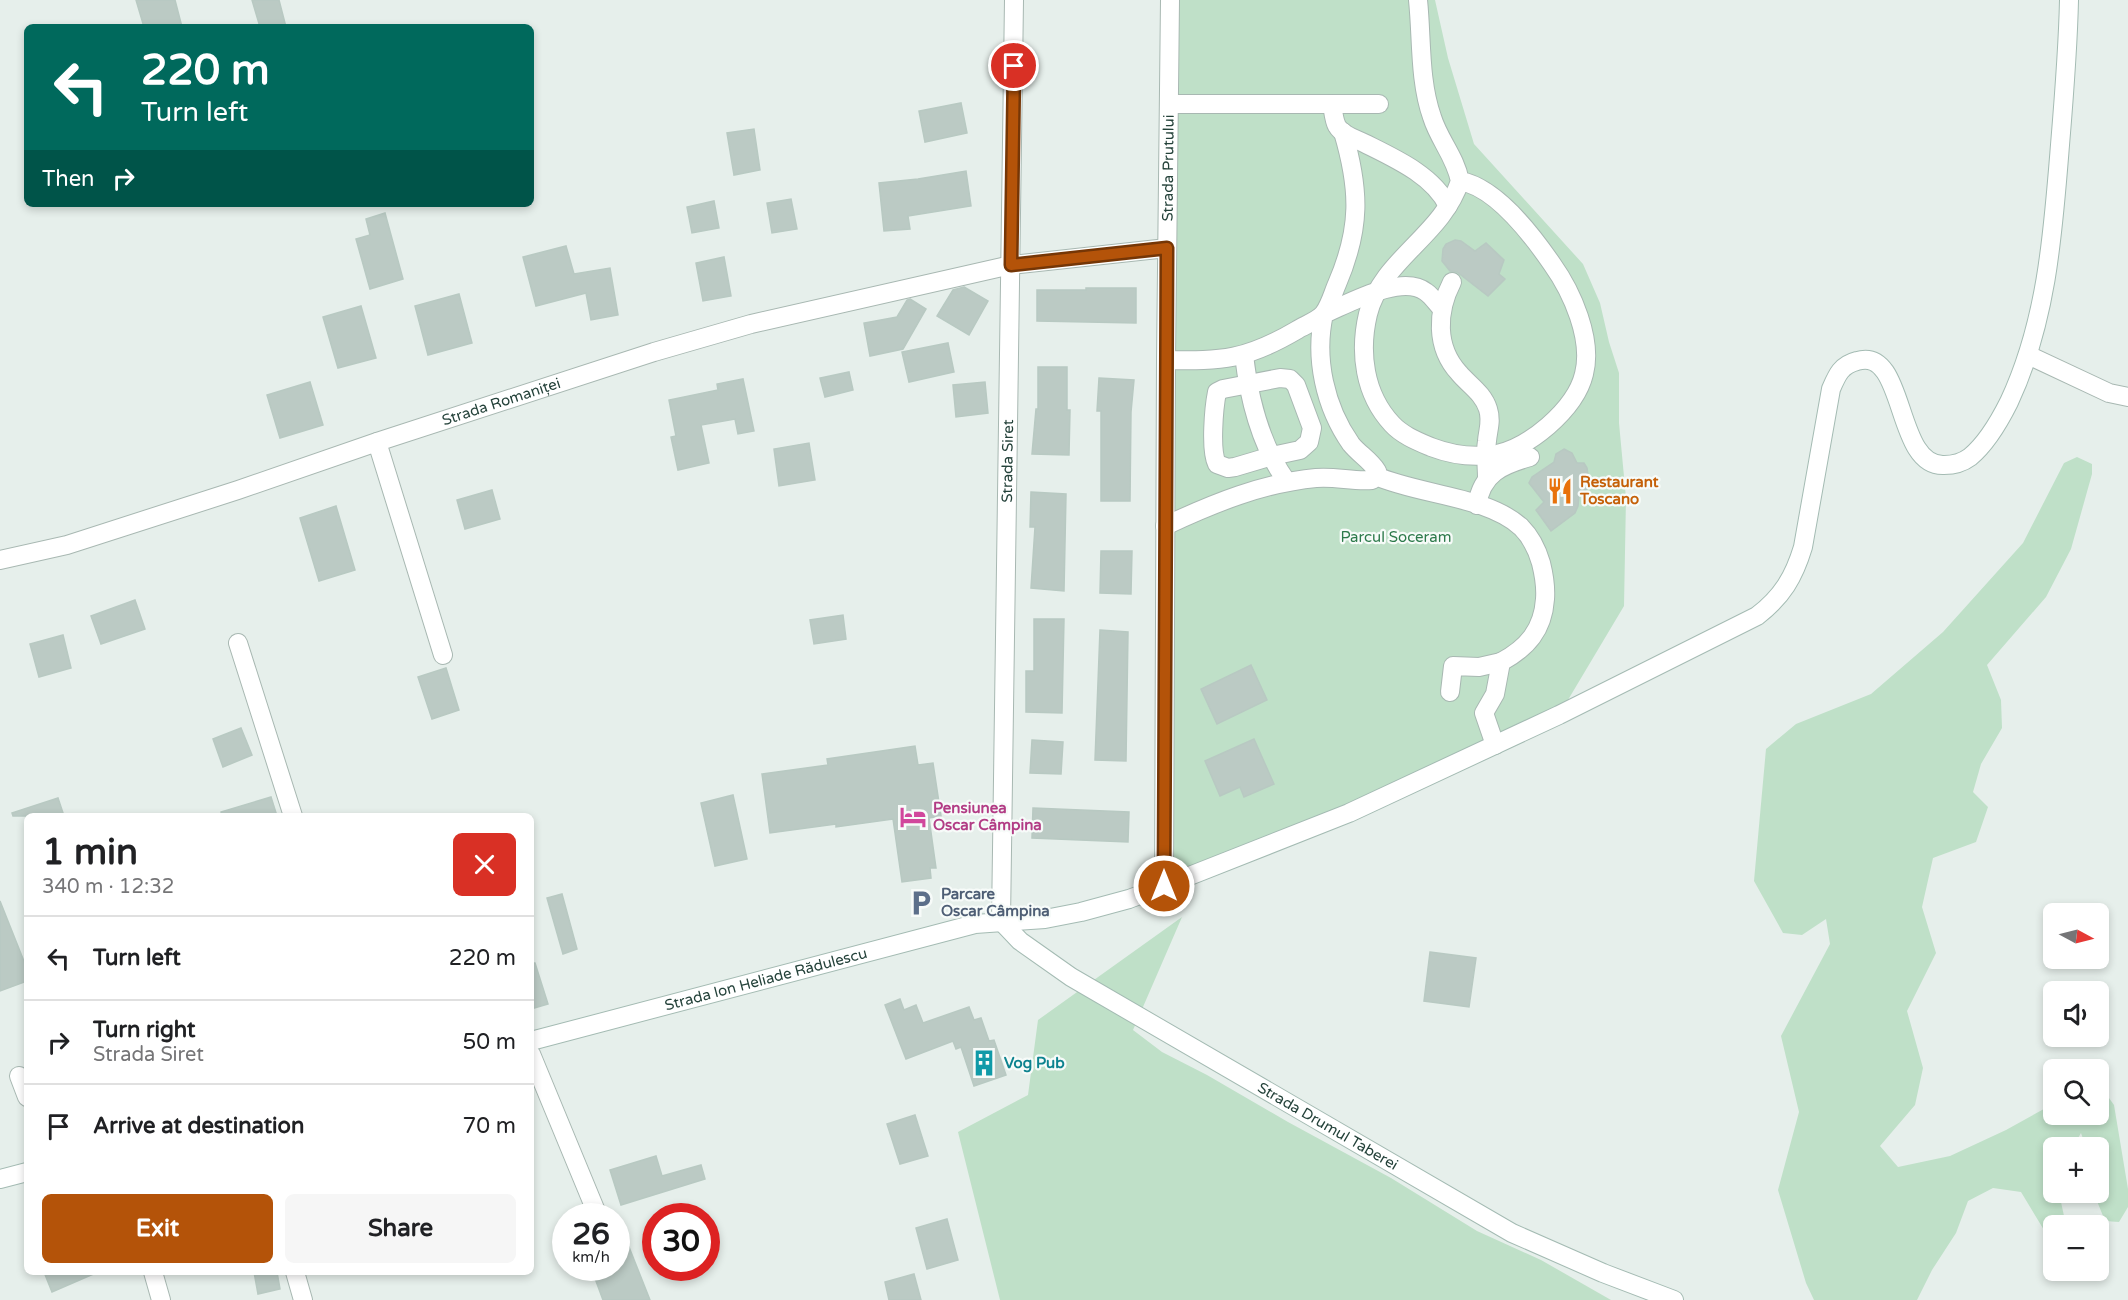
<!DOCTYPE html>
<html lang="en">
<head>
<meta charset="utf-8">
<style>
  :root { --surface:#fff; --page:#f6f6f6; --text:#202124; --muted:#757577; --line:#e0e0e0; --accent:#b45309 }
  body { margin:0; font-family:"Varela Round",sans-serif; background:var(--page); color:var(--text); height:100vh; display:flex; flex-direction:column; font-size:22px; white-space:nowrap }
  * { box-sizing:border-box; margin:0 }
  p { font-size:20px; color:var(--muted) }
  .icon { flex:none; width:33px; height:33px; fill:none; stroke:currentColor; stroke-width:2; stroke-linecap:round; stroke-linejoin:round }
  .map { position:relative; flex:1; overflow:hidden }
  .sheet { position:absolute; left:24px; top:813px; width:510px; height:462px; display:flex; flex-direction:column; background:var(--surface); border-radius:9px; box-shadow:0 3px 9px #0003 }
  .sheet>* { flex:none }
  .banner { position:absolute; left:24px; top:24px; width:510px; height:183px; border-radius:9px; box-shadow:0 3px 9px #0003; background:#00695c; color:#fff; overflow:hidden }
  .needle { width:39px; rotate:97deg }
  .buttons { position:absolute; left:2043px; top:903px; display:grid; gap:12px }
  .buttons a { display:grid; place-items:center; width:66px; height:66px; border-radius:9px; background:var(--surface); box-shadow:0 3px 9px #0003; font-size:30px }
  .speed { position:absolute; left:552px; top:1203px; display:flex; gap:12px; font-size:30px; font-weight:700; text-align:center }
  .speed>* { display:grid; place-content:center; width:78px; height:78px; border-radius:50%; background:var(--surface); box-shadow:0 3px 9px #0003; line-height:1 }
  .speed small { font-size:15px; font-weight:400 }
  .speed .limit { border:9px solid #d22; background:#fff; color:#111 }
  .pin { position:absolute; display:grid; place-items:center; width:51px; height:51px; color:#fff; margin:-26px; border:3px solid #fff; border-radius:50%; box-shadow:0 2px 6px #0007 }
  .me { position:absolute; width:66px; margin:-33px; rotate:0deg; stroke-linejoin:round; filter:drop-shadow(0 0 4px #0008) }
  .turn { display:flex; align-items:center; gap:21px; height:126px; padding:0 18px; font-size:27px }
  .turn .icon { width:78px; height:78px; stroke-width:2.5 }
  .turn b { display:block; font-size:42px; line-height:51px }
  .then { display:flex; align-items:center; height:57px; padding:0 18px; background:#0003; gap:12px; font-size:22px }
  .round { display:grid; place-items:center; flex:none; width:63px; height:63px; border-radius:9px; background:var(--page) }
  .summary { display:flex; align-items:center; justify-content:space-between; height:102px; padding:0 18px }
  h1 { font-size:36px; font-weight:800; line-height:45px }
  .action { display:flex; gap:12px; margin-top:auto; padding:12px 18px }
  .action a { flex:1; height:69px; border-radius:9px; background:var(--accent); color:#fff; font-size:24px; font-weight:800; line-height:69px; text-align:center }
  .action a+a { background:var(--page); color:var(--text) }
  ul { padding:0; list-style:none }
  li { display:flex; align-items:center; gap:18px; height:84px; padding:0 18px; border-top:2px solid var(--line) }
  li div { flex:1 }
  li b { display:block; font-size:22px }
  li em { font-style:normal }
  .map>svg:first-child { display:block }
  .green { fill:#bfe0c8 }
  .building { fill:#bbcac4; stroke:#b8c9c2; stroke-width:1.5 }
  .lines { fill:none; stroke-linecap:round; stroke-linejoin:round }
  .street-casing { stroke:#a8b8b2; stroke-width:20 }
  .secondary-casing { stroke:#a4bbb3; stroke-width:20 }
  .street { stroke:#fff; stroke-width:18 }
  .secondary { stroke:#fff; stroke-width:18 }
  .route-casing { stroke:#753606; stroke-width:15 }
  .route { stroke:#b45309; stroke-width:10 }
  .labels { text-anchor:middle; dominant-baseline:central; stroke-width:4.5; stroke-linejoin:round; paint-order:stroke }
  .street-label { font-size:15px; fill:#24423a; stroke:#f7fbf9 }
  .food-label { font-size:15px; font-weight:bold; fill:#c56008; stroke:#f7fbf9; text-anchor:start }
  .park-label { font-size:15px; fill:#2d7a4b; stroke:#f7fbf9 }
  .hotel-label { font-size:15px; font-weight:bold; fill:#b23c85; stroke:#f7fbf9; text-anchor:start }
  .service-label { font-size:15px; font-weight:bold; fill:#4e5e75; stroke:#f7fbf9; text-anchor:start }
  .culture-label { font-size:15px; font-weight:bold; fill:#0d838f; stroke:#f7fbf9; text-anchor:start }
</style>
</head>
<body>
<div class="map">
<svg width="2128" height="1300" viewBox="0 0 2128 1300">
  <rect width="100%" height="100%" fill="#e6efeb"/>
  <g class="green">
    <path d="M1171,0H1435L1448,58L1474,144L1583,264L1600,303L1609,342L1619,373V423L1626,498L1624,606L1559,715L1164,886Z"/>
    <path d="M2077,457L2092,464V474L2071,549L2046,597L1987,665L2001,700L2002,728L1981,764L1973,792L1988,807L1976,842L1933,858L1922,907L1936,953L1907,1011L1923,1068L1915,1105L1880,1146L1898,1167L1950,1156L2006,1130L2053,1104L2054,1114H2098L2099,1084L2114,1105L2128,1189V1207L2119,1222L2105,1221L2097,1201L2096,1193L2098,1192V1148L2086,1147L2081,1133L2073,1147L2054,1148V1192L2059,1193L2066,1225L2054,1226L2053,1237L2047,1235L2021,1192L1993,1188L1968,1201L1956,1233L1932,1270L1917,1300H1814L1806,1283L1778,1190L1799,1112L1781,1036L1830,944L1826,919L1802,935L1783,933L1754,881L1766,749L1796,724L1871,694L1943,632L2023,543L2064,463Z"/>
    <path d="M1182,917L1133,1030L1162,1052L1207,1075L1288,1122L1391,1178L1477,1231L1541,1260L1611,1300H1000L958,1132L1028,1095L1038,1020Z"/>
  </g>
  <g class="building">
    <path d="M136,0H175L182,27H144Z"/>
    <path d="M252,0H279L286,27H260Z"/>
    <path d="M961,103L967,133L925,142L919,111Z"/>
    <path d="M754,129L760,170L734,175L727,133Z"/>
    <path d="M966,171L971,206L908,216L910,229L884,231L879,183L918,179Z"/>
    <path d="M791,199L797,229L772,233L767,203Z"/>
    <path d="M714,201L719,228L692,233L687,207Z"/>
    <path d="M385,213L403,279L370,289L356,239L370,235L366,219Z"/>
    <path d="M1455,240L1461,241L1475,251L1486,243L1504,260L1499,274L1505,279L1488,296L1457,272L1450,271L1442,261L1443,249L1446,244Z"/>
    <path d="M566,246L574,274L610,268L618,315L591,320L586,293L536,306L523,257Z"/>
    <path d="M724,257L731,296L703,301L696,263Z"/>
    <path d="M964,287L988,301L969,335L937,316L953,290Z"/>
    <path d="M1086,288H1136V323L1037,321V290H1086Z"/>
    <path d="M459,294L472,343L428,355L415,306Z"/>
    <path d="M910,299L926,309L903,349L870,356L864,323L897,317L907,300Z"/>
    <path d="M361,306L376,358L338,368L323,317Z"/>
    <path d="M948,343L954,372L909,382L902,352Z"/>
    <path d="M1038,367H1067V410H1070L1069,455L1032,454L1036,409H1038Z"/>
    <path d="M849,372L853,390L825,397L820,378Z"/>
    <path d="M1099,378L1134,380L1131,412L1130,501H1101V411H1097Z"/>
    <path d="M743,379L754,431L738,434L735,419L701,425L709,463L678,470L671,437L676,436L669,400L718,390L717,384Z"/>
    <path d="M310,382L323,425L280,438L267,395Z"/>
    <path d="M985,382L988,413L956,417L953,385Z"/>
    <path d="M809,443L815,480L779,486L774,449Z"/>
    <path d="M1564,449L1572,453L1577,463H1584L1587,468L1589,482L1587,489L1579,495L1578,506L1575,513L1551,531L1536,510L1544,502L1529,483L1532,477L1554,462L1556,454Z"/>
    <path d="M492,490L500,519L465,529L457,500Z"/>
    <path d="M1031,492L1066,494L1064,591L1031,588L1035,527H1030Z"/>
    <path d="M336,506L355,570L319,581L300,518Z"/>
    <path d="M1101,551H1132L1131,594L1100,593Z"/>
    <path d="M135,600L145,629L101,644L91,616Z"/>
    <path d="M843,615L846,639L814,644L810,620Z"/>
    <path d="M1034,619H1064L1062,713L1026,712V671H1034Z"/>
    <path d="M1100,630L1128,632L1126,761L1095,760Z"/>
    <path d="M63,635L71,668L39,677L30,644Z"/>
    <path d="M1251,665L1267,700L1217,724L1201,689Z"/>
    <path d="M446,668L459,710L432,719L418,677Z"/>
    <path d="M241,728L252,755L223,767L213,739Z"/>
    <path d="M1254,739L1274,784L1244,797L1240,787L1220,796L1205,761Z"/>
    <path d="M1032,740L1063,742L1061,774L1030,773Z"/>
    <path d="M915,746L918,765L933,763L941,816L929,818L936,868H930L931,878L902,882L893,819L836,827V824L770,833L762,774L828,765L827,759Z"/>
    <path d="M733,795L747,859L715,866L701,803Z"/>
    <path d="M271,797L277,816H222L221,812Z"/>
    <path d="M58,798L64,816H13L12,813Z"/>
    <path d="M1033,808L1129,812L1128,842L1032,838Z"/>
    <path d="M562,894L577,949L563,954L547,898Z"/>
    <path d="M0,901L27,969V981L0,991Z"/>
    <path d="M1430,952L1476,958L1469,1007L1424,1001Z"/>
    <path d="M531,963H535L548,1004L531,1009Z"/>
    <path d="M900,999L904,1010L916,1005L923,1023L969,1007L974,1020L981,1018L989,1041L994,1040L1006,1075L974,1086L961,1047L956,1049L953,1041L906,1059L885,1005Z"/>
    <path d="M915,1115L928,1156L900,1164L887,1124Z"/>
    <path d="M656,1156L662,1176L701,1165L705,1179L621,1205L610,1170Z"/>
    <path d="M947,1219L958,1260L927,1269L916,1228Z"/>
    <path d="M629,1247L650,1300H603L593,1273L607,1268H616V1252Z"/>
    <path d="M44,1272H98L52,1292Z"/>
    <path d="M254,1272H277L280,1289L258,1294Z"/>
    <path d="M914,1274L921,1300H889L885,1282Z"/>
  </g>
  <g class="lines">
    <g class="street-casing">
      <g id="street">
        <path d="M1418,0C1422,38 1419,80 1432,117C1439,140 1455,156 1460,181C1442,236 1382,259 1368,314C1359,352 1364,394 1392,424C1402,435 1417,441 1431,447C1452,455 1475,458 1497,454C1516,450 1534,438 1548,426C1564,412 1579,395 1584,374C1593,339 1572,292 1552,264C1532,235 1496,187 1460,181"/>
        <path d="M1169,104H1379"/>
        <path d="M1332,104C1333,110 1334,121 1337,126C1342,135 1356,139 1364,143C1394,158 1433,175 1448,206"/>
        <path d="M1452,282C1437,311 1435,347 1459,373C1469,385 1483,393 1488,409C1492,421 1488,429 1487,441C1485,453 1487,466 1487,478"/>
        <path d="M1244,355C1249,399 1261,446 1287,482"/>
        <path d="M2028,355L2109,393L2128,397"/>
        <path d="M1166,360C1223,361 1246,360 1297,330C1305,325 1319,320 1324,313C1330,305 1333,293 1337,284C1361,228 1360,190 1343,132"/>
        <path d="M1280,378L1290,379L1296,385L1312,428L1309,442L1300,450L1272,456L1235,467L1228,468L1217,464C1210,450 1214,407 1217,392L1223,389Z"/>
        <path d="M377,442L443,655"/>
        <path d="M1376,476C1419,495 1487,496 1521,527C1531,537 1537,549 1541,563C1544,575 1546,586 1545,599C1543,630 1527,648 1501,662L1495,694L1484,713L1495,745"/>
        <path d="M1477,505C1482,473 1502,465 1530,457"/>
        <path d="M1165,526C1214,503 1263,483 1316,478C1335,476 1354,482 1372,480L1377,471C1370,460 1359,454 1351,444C1325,407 1314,358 1324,314C1348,304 1402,273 1426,292C1432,296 1437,304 1442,309"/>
        <path id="s1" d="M0,560L67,545L238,490L377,442L654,352L751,324L1011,265L1167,248"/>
        <path d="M238,643L293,816"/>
        <path d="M1450,692L1453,666L1479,667L1501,662"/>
        <path id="s2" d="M1164,886L1166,360L1170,0"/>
        <path id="s3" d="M1001,921L1014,0"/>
        <path d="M531,1054L598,1216"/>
        <path d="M19,1076L27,1097"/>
        <path d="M153,1272L161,1300"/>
        <path d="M295,1272L303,1300"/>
      </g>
    </g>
    <g class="secondary-casing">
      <g id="secondary">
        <path id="s4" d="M1001,921L1020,941L1071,977L1512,1233L1603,1273L1674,1300"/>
        <path id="s5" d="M531,1041L975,924L1045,919L1081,912L1129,899L1164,886L1349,813L1559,715L1757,616C1782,597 1794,577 1803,547L1831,389C1837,375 1841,365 1857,361C1907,346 1894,467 1944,465C1954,465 1962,463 1970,457C1987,443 1999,422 2009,402C2047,321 2053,233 2060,145C2064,97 2068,48 2069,0"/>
        <path d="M0,1179L27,1172"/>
      </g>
    </g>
    <use href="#street" class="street"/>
    <use href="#secondary" class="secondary"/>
  </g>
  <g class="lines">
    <g class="route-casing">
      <path id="route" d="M1014,66L1011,265L1167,248L1164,886"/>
    </g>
    <use href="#route" class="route"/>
  </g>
  <defs>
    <g id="restaurant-bare" transform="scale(2.07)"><path d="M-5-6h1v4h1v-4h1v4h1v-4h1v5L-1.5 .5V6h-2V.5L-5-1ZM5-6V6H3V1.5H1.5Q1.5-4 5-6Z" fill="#e8710a" stroke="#f7fbf9" stroke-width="2.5" paint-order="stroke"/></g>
    <g id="hotel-bare" transform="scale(2.07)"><path d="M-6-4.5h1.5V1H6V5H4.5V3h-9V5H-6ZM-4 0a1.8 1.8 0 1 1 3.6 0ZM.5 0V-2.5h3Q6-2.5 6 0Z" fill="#d1479c" stroke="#f7fbf9" stroke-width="2.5" paint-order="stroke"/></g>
    <g id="parking-bare" transform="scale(2.07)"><path d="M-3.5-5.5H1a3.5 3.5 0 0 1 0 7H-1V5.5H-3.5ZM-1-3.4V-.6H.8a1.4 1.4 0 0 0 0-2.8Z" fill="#5c6f8a" stroke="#f7fbf9" stroke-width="2.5" paint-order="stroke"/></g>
    <g id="building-bare" transform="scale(2.07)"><path d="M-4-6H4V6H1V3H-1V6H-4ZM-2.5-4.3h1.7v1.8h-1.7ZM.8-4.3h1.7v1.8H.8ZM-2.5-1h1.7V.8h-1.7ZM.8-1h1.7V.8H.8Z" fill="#0f9aa8" stroke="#f7fbf9" stroke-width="2.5" paint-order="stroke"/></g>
  </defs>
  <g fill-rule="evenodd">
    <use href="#restaurant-bare" x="1560" y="491"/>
    <use href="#hotel-bare" x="913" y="817"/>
    <use href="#parking-bare" x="921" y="903"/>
    <use href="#building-bare" x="984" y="1063"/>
  </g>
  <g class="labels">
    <g class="street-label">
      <text stroke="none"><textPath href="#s2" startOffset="718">Strada Prutului</textPath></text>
      <text stroke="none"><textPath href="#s1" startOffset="526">Strada Romaniței</textPath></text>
      <text stroke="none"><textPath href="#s3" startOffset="460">Strada Siret</textPath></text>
      <text stroke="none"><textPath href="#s5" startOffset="243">Strada Ion Heliade Rădulescu</textPath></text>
      <text stroke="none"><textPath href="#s4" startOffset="387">Strada Drumul Taberei</textPath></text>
    </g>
    <g class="food-label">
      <text x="1580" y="482">Restaurant<tspan x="1580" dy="17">Toscano</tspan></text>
    </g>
    <g class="park-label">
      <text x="1396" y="537">Parcul Soceram</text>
    </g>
    <g class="hotel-label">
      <text x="933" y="808">Pensiunea<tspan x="933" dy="17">Oscar Câmpina</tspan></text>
    </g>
    <g class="service-label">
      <text x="941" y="894">Parcare<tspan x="941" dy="17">Oscar Câmpina</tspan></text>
    </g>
    <g class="culture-label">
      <text x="1004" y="1063">Vog Pub</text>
    </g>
  </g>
</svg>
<div class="buttons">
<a><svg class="needle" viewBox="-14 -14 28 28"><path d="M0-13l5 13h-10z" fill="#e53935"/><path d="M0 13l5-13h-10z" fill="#757577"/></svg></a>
<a><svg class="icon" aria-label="sound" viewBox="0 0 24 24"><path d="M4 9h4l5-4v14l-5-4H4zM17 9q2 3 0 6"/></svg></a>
<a><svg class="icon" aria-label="search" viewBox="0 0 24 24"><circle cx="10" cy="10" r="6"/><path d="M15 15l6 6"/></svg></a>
<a>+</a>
<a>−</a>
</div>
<div class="speed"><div>26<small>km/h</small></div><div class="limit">30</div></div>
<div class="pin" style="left:1014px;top:66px;background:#d93025"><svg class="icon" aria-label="arrive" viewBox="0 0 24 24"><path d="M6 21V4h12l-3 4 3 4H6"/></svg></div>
<svg class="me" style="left:1164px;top:886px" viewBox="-20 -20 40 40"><circle r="17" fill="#b45309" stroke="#fff" stroke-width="3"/><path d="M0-11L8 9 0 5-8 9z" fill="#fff"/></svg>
<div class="banner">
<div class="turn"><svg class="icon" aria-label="left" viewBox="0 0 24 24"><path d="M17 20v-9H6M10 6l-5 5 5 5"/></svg><div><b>220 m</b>Turn left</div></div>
<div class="then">Then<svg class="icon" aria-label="right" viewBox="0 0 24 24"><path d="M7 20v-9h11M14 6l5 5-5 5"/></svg></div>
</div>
<section class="sheet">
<div class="summary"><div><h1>1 min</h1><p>340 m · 12:32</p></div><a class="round" style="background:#d93025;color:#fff"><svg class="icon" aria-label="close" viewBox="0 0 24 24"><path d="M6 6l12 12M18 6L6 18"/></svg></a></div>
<ul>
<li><svg class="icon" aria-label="left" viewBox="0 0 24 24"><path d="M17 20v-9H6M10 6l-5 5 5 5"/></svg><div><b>Turn left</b></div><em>220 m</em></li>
<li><svg class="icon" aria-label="right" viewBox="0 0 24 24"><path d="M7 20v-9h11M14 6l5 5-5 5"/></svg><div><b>Turn right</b><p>Strada Siret</p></div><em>50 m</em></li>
<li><svg class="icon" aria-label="arrive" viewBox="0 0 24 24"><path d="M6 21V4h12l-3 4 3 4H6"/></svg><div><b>Arrive at destination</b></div><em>70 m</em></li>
</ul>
<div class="action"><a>Exit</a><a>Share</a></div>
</section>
</div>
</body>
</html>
